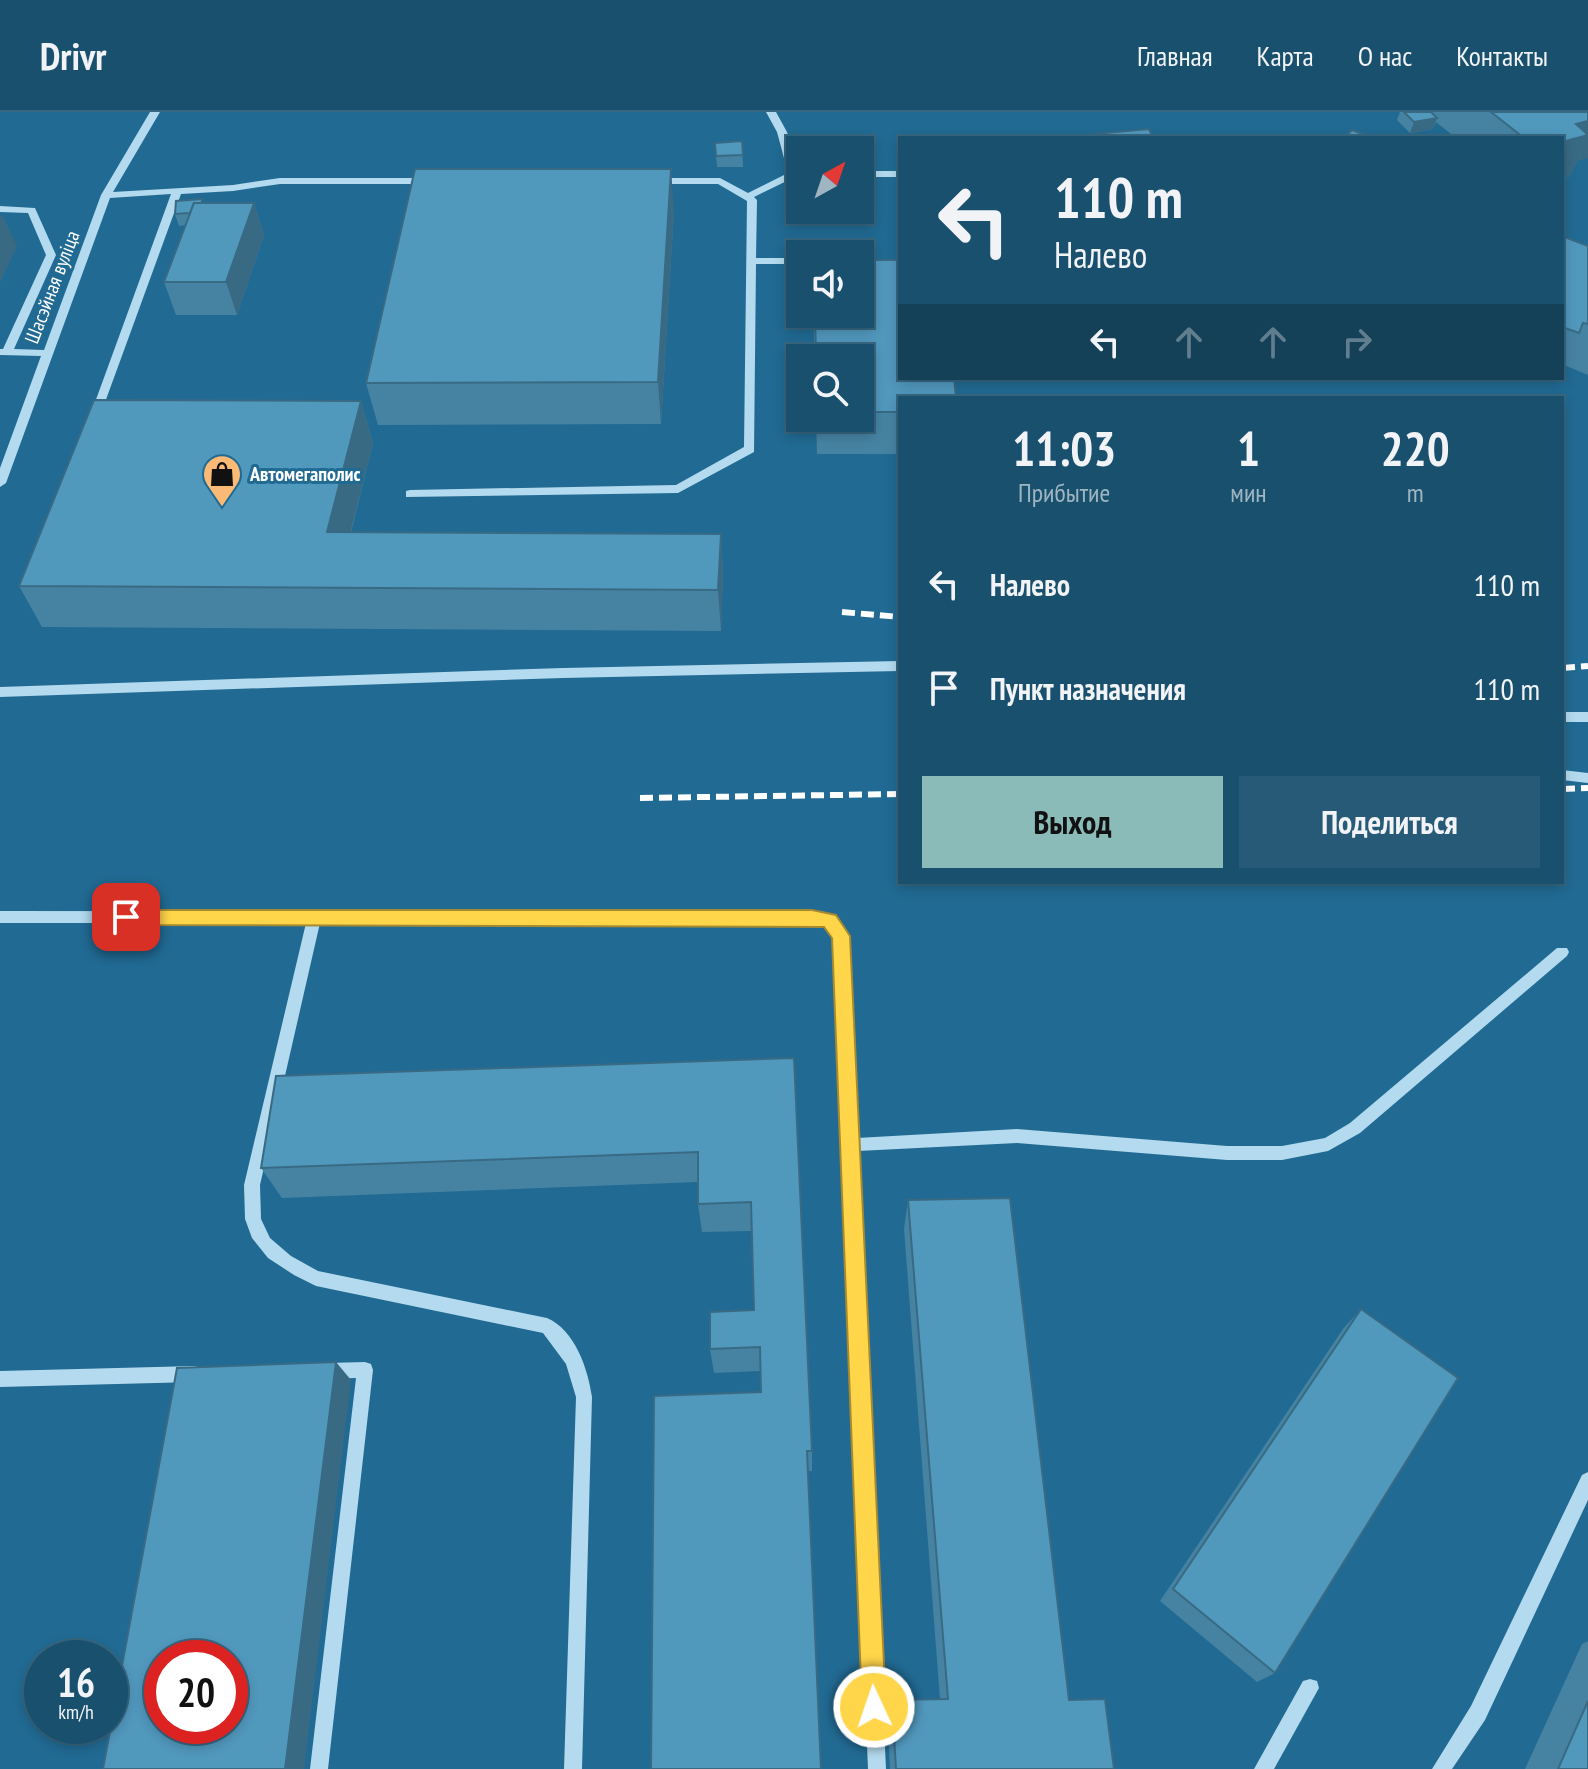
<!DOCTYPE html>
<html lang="ru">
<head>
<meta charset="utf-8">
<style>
  :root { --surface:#19506e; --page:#265a76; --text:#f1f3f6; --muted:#9fb5c2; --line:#376781; --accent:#8bbbb9 }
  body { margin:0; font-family:"PT Sans Narrow",sans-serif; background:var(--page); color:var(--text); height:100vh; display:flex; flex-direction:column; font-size:30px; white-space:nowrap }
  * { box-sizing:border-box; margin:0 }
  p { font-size:26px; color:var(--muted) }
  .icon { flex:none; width:44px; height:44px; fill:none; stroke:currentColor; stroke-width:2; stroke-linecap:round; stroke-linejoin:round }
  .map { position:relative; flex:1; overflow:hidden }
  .drawer { position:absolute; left:898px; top:284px; width:666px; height:488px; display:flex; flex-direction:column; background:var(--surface); border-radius:0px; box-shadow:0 4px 12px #0003,0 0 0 2px var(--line) }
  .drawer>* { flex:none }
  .banner { position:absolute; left:898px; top:24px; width:666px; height:244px; border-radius:0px; box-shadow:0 4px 12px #0003,0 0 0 2px var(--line); background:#19506e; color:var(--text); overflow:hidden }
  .needle { width:52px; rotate:40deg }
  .tools { position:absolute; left:786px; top:24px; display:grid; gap:16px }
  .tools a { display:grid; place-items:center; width:88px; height:88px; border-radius:0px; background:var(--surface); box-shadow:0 4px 12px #0003,0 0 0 2px var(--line); font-size:40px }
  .speed { position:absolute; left:24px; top:1528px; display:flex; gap:16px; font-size:40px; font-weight:700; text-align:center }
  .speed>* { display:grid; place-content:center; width:104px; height:104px; border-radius:50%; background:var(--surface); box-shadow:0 4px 12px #0003,0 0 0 2px var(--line); line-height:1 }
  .speed small { font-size:20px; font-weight:400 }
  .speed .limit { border:12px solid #d22; background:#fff; color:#111 }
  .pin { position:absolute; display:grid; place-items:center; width:68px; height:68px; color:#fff; margin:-34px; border-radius:16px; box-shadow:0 4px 12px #0006 }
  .me { position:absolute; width:88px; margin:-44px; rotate:357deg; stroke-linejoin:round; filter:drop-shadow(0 0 6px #0008) }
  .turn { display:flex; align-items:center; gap:28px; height:168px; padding:0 24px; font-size:36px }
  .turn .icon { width:104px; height:104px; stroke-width:2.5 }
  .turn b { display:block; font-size:56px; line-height:68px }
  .lanes { display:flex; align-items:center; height:76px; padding:0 24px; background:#0003; justify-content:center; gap:40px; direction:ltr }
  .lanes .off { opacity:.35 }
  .eta { display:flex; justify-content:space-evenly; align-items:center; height:136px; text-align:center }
  .eta b { font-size:48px; font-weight:600; line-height:56px }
  .button { display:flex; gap:16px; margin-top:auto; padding:16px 24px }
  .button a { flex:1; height:92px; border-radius:0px; background:var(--accent); color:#111; font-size:32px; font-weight:600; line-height:92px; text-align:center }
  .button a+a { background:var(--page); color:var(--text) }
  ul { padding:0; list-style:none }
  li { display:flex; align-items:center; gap:24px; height:104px; padding:0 24px }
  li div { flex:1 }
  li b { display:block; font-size:30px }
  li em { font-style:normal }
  header { display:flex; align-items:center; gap:48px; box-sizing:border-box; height:112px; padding:0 40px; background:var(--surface); border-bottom:2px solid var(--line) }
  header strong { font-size:38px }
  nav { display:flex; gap:44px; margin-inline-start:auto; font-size:28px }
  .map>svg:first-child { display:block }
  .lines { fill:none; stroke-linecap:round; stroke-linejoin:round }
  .minor { fill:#b3daee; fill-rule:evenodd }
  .rail { stroke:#fff; stroke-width:6; stroke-dasharray:13 6; stroke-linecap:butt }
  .wall { fill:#4683a3 }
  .shaded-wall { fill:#396a84 }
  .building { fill:#5198bd; stroke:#396a84; stroke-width:2; fill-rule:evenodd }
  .route { fill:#ffd54a; stroke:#a68a30; stroke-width:2 }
  .labels { text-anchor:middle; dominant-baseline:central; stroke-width:6; stroke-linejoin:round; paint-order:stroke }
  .far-street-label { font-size:20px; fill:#fff; stroke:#216a93 }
  .far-poi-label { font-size:20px; font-weight:bold; fill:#fff; stroke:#216a93; text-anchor:start }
</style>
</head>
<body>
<header>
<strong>Drivr</strong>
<nav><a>Главная</a><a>Карта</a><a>О нас</a><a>Контакты</a></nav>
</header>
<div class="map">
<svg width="1588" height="1657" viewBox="0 0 1588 1657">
  <rect width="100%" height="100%" fill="#216a93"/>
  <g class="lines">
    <g class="minor">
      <path d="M150,0H160L113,80L233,73L280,66H429L434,69L429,72H280L233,79L181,82L100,304L95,308L90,304L171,82L110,86L6,371L0,375V356L41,244L0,243V237H3L46,143L28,101L0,100V94L35,96L56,143L14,237L44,238L101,83Z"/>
      <path d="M766,0H776L787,20L800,65H795L754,85L757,88L756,146H800V152H756L754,340L678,381L406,385V379L410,378L676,373L744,335L747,89L718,72H654L649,69L654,66H720L748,81L788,61L777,20Z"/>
      <rect x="860" y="59" width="40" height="6"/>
      <path d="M900,549V559L563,566L0,585V575L563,556Z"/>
      <rect x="1562" y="600" width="26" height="10"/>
      <path d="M1562,658L1588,661V671L1562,668Z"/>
      <path d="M0,799L812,800C834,803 837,804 848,824L857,1026L1017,1017L1227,1034H1282L1325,1026L1350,1011L1557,836H1567L1569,840L1567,844L1360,1021L1328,1039L1282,1048H1227L1017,1031L858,1039L886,1657H868L843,1038L840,1033L842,1029L834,825L826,813L812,812L320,811L260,1073L261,1107L270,1126L291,1144L318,1159L547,1206C575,1218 588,1257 592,1285L582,1657H564L576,1285L566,1252L543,1221L316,1174L294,1163L268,1146L252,1126L245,1107L244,1073L306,811H0Z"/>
      <path d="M365,1250L371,1252L373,1258L328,1657H310L356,1266L327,1267L321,1265L319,1259L321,1253L327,1251Z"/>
      <path d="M195,1254L201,1256L203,1262L201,1268L195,1270L0,1275V1259Z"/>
      <path d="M1588,1360V1388L1485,1608L1452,1657H1432L1471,1594L1582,1363Z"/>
      <path d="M1310,1567L1317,1569L1319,1576L1274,1657H1254L1303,1569Z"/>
    </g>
    <g class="rail">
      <path d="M842,500L900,505"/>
      <path d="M1562,556L1588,554"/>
      <path d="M1562,677L1588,676"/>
      <path d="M640,686L900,682"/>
    </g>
  </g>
  <g class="wall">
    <path d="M1400,0H1588L1577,49L1570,64L1562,67V26H1456L1436,10L1433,17L1410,21L1397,8Z"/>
    <path d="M742,29L743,55H717L715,31Z"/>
    <path d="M203,91H254L264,123L237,203H176L164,170L186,113L179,114L175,102Z"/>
    <path d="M674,99L661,312L378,313L366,271Z"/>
    <path d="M1562,124L1588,134V263L1564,253L1562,256Z"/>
    <path d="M813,202H860L900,286V342H817L816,306H860V246H815Z"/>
    <path d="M361,289L373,331L351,420L721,422L723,462L721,519L42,515L19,474Z"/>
    <path d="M794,946L812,1339V1359H808L761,1280L760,1259L714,1261L710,1237L754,1198L752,1119L702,1120L698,1092V1070L282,1086L261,1056Z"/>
    <path d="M908,1088L1069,1588L1114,1657H890L887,1599L892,1588L940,1587L904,1117Z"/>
    <path d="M1361,1197L1275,1561L1257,1570L1160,1489L1343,1217Z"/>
    <path d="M1588,1529V1657H1525L1582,1532Z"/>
  </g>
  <g class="shaded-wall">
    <path d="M1437,6L1433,17L1410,21L1414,10Z"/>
    <path d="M1588,9V46L1577,49L1570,64L1562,67V30L1576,12Z"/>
    <path d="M671,57L674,99L661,312L658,270Z"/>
    <path d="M254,91L264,123L237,203L226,170Z"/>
    <path d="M2,102L17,134L0,171V105Z"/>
    <path d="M361,289L373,331L340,461L327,420Z"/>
    <path d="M721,422L723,462L721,519L718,478Z"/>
    <path d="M336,1250L351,1268L304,1657H285Z"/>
  </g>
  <g class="building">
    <path d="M1404,0H1431L1437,6L1414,10Z"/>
    <path d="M1491,0H1588V9L1576,12L1588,23L1562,30V26H1524Z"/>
    <path d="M1149,17L1153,26H1096L1094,22Z"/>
    <path d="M1352,18L1373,26H1344Z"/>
    <path d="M742,29L743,43L716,44L715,31Z"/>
    <path d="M415,57H671L658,270L366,271Z"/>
    <path d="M202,87V91H194L190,101L175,102L176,89Z"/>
    <path d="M194,91H254L226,170H164Z"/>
    <path d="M1562,124L1588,134V212L1583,211L1579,221L1562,215Z"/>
    <path d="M860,148H900V266H954L956,286H900V300H860V246H816L815,202H860Z"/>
    <path d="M94,288L361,289L327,420L721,422L718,478L19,474Z"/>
    <path d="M794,946L812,1339H807L821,1657H651L654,1284L761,1280L760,1235L710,1237V1200L754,1198L751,1090L698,1092V1040L261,1056L276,964Z"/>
    <path d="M1010,1086L1069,1588L1105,1587L1114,1657H896L892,1588L948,1587L908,1088Z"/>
    <path d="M1361,1197L1458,1266L1275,1561L1173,1477Z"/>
    <path d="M336,1250L285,1657H103L177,1256ZM162,1546H230V1614H162Z"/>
    <path d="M1588,1589V1657H1558Z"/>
  </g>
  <path class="route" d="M126,798H812L836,803L850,824L886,1595L883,1603L874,1607L865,1603L862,1595L832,826L824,815L126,813L117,805Z"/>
  <defs>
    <g id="shop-pin" transform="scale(2)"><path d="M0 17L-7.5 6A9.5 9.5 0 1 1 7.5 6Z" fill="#fab975" stroke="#216a93"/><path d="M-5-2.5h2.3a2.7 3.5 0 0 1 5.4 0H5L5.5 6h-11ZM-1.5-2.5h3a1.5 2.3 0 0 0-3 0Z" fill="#111"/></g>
  </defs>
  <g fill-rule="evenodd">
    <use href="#shop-pin" x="222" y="362"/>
  </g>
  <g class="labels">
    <g class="far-street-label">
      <text transform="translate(52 175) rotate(-69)">Шасэйная вуліца</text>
    </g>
    <g class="far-poi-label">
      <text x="250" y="362">Автомегаполис</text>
    </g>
  </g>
</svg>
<div class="tools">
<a><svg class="needle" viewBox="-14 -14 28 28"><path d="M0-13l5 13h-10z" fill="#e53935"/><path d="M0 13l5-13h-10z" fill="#9fb5c2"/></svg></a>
<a><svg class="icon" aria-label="sound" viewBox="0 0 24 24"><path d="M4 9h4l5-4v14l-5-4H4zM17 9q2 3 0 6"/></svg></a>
<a><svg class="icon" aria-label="search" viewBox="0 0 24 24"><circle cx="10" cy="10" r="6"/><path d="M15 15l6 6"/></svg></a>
</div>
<div class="speed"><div>16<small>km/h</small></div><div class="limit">20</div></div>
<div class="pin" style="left:126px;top:805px;background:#d93025"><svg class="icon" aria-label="arrive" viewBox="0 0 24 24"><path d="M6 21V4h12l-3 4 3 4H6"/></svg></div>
<svg class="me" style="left:874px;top:1595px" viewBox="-20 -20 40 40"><circle r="17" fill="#ffd54a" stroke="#fff" stroke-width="3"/><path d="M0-11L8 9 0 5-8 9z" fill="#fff"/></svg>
<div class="banner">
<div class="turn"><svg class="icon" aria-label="left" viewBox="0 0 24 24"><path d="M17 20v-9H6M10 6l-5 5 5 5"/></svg><div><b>110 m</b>Налево</div></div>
<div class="lanes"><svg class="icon" aria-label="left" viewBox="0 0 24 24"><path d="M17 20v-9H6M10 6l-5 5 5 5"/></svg><svg class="icon off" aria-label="ahead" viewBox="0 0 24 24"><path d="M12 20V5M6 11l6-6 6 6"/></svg><svg class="icon off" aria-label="ahead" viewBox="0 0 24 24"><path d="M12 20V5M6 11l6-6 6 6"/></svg><svg class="icon off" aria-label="right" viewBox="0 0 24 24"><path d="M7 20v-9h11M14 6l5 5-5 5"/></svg></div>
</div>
<section class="drawer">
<div class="eta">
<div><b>11:03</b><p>Прибытие</p></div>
<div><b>1</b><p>мин</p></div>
<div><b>220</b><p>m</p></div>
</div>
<ul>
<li><svg class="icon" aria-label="left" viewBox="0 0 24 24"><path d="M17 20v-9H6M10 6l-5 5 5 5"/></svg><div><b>Налево</b></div><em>110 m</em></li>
<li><svg class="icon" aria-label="arrive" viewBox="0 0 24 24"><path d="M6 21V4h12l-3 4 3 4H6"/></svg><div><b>Пункт назначения</b></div><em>110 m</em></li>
</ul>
<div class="button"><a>Выход</a><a>Поделиться</a></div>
</section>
</div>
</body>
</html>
